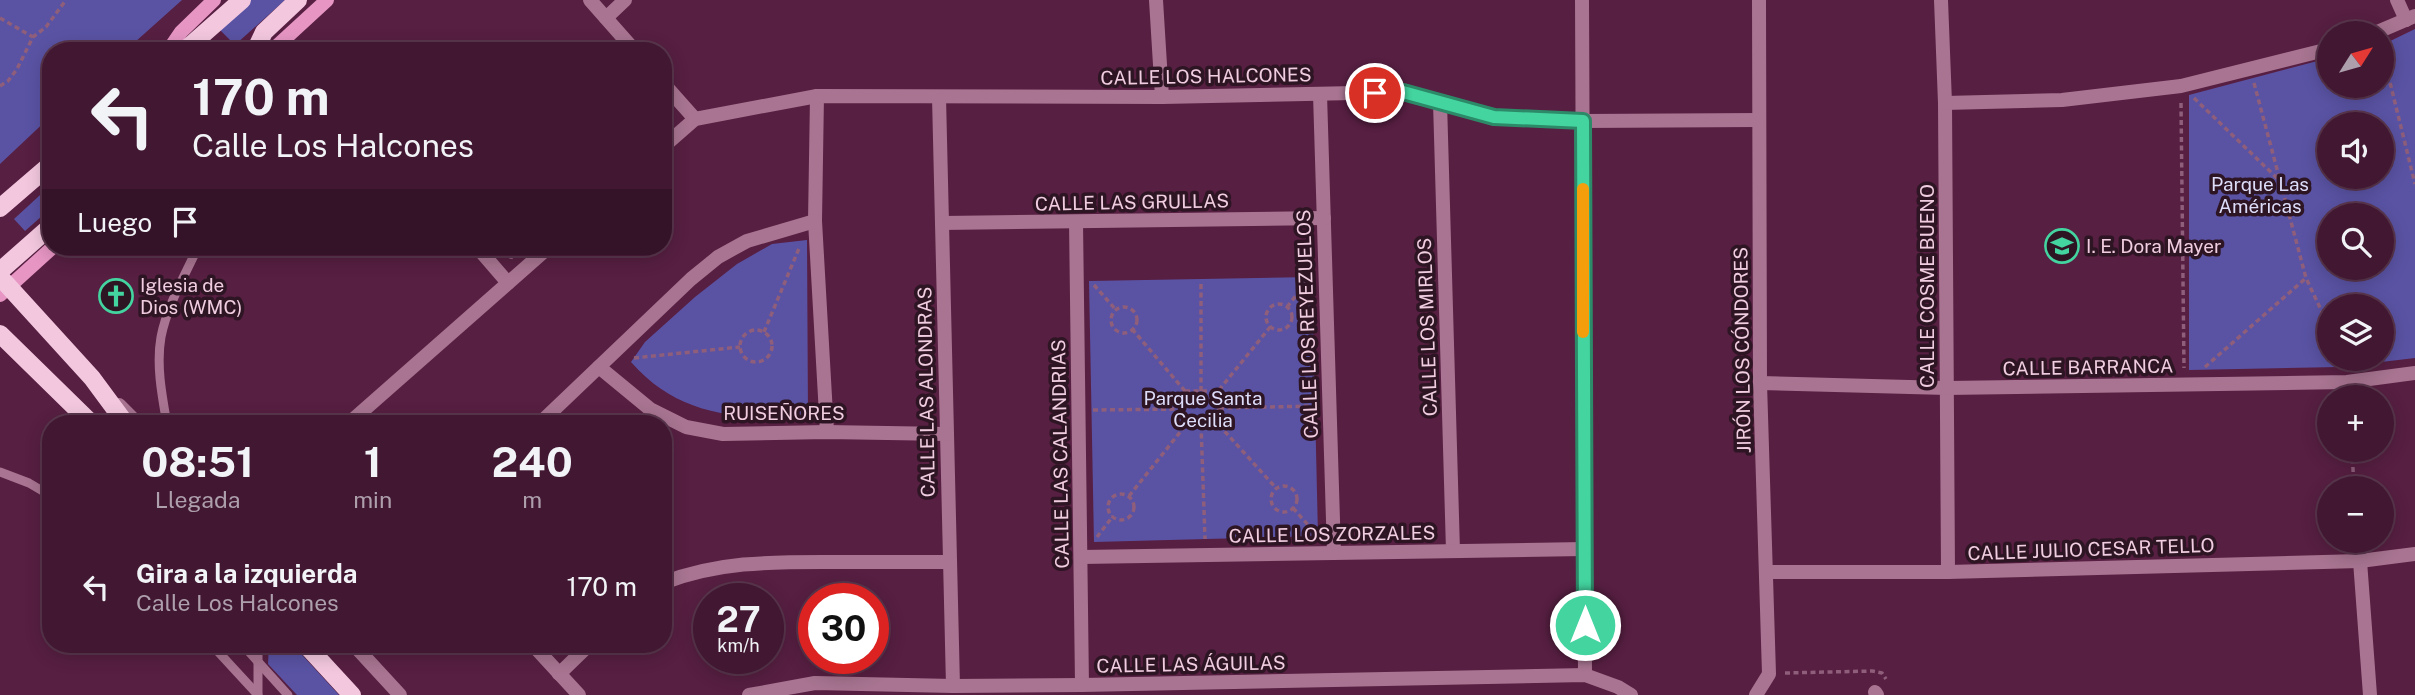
<!DOCTYPE html>
<html lang="es">
<head>
<meta charset="utf-8">
<style>
  :root { --surface:#411732; --page:#4c243e; --text:#f1f3f6; --muted:#ae9fac; --line:#5a364d }
  body { margin:0; font-family:"Public Sans",sans-serif; background:var(--page); color:var(--text); height:100vh; display:flex; flex-direction:column; font-size:26px; white-space:nowrap }
  * { box-sizing:border-box; margin:0 }
  p { font-size:23px; color:var(--muted) }
  .icon { flex:none; width:38px; height:38px; fill:none; stroke:currentColor; stroke-width:2; stroke-linecap:round; stroke-linejoin:round }
  .map { position:relative; flex:1; overflow:hidden }
  .details { position:absolute; left:42px; top:415px; width:630px; height:238px; display:flex; flex-direction:column; background:var(--surface); border-radius:28px; box-shadow:0 4px 18px #0003,0 0 0 2px var(--line) }
  .details>* { flex:none }
  .guide { position:absolute; left:42px; top:42px; width:630px; height:214px; border-radius:28px; box-shadow:0 4px 18px #0003,0 0 0 2px var(--line); background:#411732; color:var(--text); overflow:hidden }
  .needle { width:46px; rotate:53deg }
  .controls { position:absolute; left:2317px; top:21px; display:grid; gap:14px }
  .controls a { display:grid; place-items:center; width:77px; height:77px; border-radius:50%; background:var(--surface); box-shadow:0 4px 18px #0003,0 0 0 2px var(--line); font-size:35px }
  .speed { position:absolute; left:693px; top:583px; display:flex; gap:14px; font-size:35px; font-weight:700; text-align:center }
  .speed>* { display:grid; place-content:center; width:91px; height:91px; border-radius:50%; background:var(--surface); box-shadow:0 4px 18px #0003,0 0 0 2px var(--line); line-height:1 }
  .speed small { font-size:18px; font-weight:400 }
  .speed .limit { border:10px solid #d22; background:#fff; color:#111 }
  .pin { position:absolute; display:grid; place-items:center; width:60px; height:60px; color:#fff; margin:-30px; border:4px solid #fff; border-radius:50%; box-shadow:0 2px 7px #0007 }
  .me { position:absolute; width:77px; margin:-38px; rotate:0deg; stroke-linejoin:round; filter:drop-shadow(0 0 5px #0008) }
  .turn { display:flex; align-items:center; gap:24px; height:147px; padding:0 35px; font-size:32px }
  .turn .icon { width:91px; height:91px; stroke-width:2.5 }
  .turn b { display:block; font-size:49px; line-height:60px }
  .then { display:flex; align-items:center; height:66px; padding:0 35px; background:#0003; gap:14px; font-size:26px }
  .eta { display:flex; justify-content:space-evenly; align-items:center; height:119px; text-align:center }
  .eta b { font-size:42px; font-weight:700; line-height:49px }
  ul { padding:0; list-style:none }
  li { display:flex; align-items:center; gap:21px; height:105px; padding:0 35px }
  li div { flex:1 }
  li b { display:block; font-size:26px }
  li em { font-style:normal }
  .map>svg:first-child { display:block }
  .green { fill:#5a53a4; fill-rule:evenodd }
  .lines { fill:none; stroke-linecap:round; stroke-linejoin:round }
  .path { stroke:#8e5e7b; stroke-width:3.5; stroke-dasharray:5 3.5; stroke-linecap:butt }
  .lane { stroke:#a87491; stroke-width:9 }
  .street { stroke:#a87491; stroke-width:14 }
  .secondary { stroke:#e796c4; stroke-width:14 }
  .primary { stroke:#f3c8df; stroke-width:18 }
  .route-casing { stroke:#2c8a68; stroke-width:18 }
  .route { stroke:#43d4a0; stroke-width:12 }
  .slow { stroke:#f59e0b; stroke-width:12 }
  .labels { text-anchor:middle; dominant-baseline:central; stroke-width:7; stroke-linejoin:round; paint-order:stroke }
  .street-label { font-size:19px; fill:#f0cde0; stroke:#2e1524 }
  .park-label { font-size:19px; fill:#ddddfa; stroke:#2e1524 }
  .poi-label { font-size:19px; fill:#f0cde0; stroke:#2e1524; text-anchor:start }
</style>
</head>
<body>
<div class="map">
<svg width="2415" height="695" viewBox="0 0 2415 695">
  <rect width="100%" height="100%" fill="#571f42"/>
  <g class="green">
    <path d="M0,0H182L125,51H51V116L0,164Z"/>
    <path d="M245,0H285L235,45L216,26Z"/>
    <path d="M2415,29V358L2339,367L2189,370V95L2329,58V86H2382V45ZM2329,124H2382V177H2329ZM2329,215H2382V268H2329ZM2329,306H2382V359H2329Z"/>
    <path d="M51,185V208L25,231L14,219Z"/>
    <path d="M807,240L808,419C739,418 680,418 631,362L645,342L695,297L737,264L772,244Z"/>
    <path d="M1312,277L1318,536L1094,542L1089,281Z"/>
    <path d="M269,644H292L339,695H297L268,664Z"/>
  </g>
  <g class="lines">
    <g class="path">
      <path d="M0,18L33,37"/>
      <path d="M2382,50L2415,184"/>
      <path d="M2254,83L2306,278L2329,327"/>
      <path d="M0,86L8,81L17,69L33,37L46,27L66,0"/>
      <path d="M2194,98L2279,180"/>
      <path d="M2181,103L2184,368"/>
      <path d="M511,259L512,247"/>
      <path d="M1094,285L1116,310"/>
      <circle cx="1279" cy="317" r="13"/>
      <path d="M1287,307L1309,279"/>
      <circle cx="1124" cy="320" r="13"/>
      <path d="M1132,329L1185,391"/>
      <circle cx="756" cy="346" r="16"/>
      <path d="M764,332L800,246"/>
      <path d="M634,358L740,347"/>
      <path d="M2205,367L2306,278"/>
      <path d="M1219,390L1271,326"/>
      <path d="M1185,391H1219V425L1185,426Z"/>
      <path d="M1201,391V281"/>
      <path d="M1219,408L1315,406"/>
      <path d="M1093,410L1185,409"/>
      <path d="M1201,425L1205,539"/>
      <path d="M1219,425L1276,488"/>
      <path d="M2352,450L2354,488"/>
      <circle cx="1284" cy="499" r="13"/>
      <circle cx="1121" cy="507" r="13"/>
      <path d="M1129,496L1185,426"/>
      <path d="M1293,508L1317,535"/>
      <path d="M1097,537L1113,516"/>
      <path d="M1785,673L1872,671L1882,673L1886,679"/>
    </g>
    <g class="lane">
      <path d="M167,424C162,396 156,365 161,337C167,306 185,275 198,247"/>
      <path d="M0,472L29,483L51,496"/>
      <path d="M211,644L258,695"/>
      <path d="M242,644L288,695"/>
      <path d="M258,644V695"/>
    </g>
    <g class="street">
      <path d="M590,0L635,51"/>
      <path d="M1156,0L1162,97"/>
      <path d="M1582,0L1585,675"/>
      <path d="M1941,0L1945,103L1948,572"/>
      <path d="M2397,0L2406,20"/>
      <path d="M606,18L625,0"/>
      <path d="M2375,33L2415,16"/>
      <path d="M663,83L695,119"/>
      <path d="M1320,94L1334,553"/>
      <path d="M817,96L815,221L827,432"/>
      <path d="M939,97L953,686"/>
      <path d="M1440,102L1453,551"/>
      <path d="M1945,103L2062,100L2181,86L2329,49"/>
      <path d="M663,147L695,119L817,96L1162,97L1403,92L1494,117L1583,121L1759,120"/>
      <path d="M1076,222L1082,685"/>
      <path d="M942,223L1324,218"/>
      <path d="M477,247L508,283"/>
      <path d="M599,367L650,409L686,427L723,434L827,432L947,434"/>
      <path d="M1760,383L1947,388L2347,382L2415,373"/>
      <path d="M119,405L138,424"/>
      <path d="M348,424L549,247"/>
      <path d="M539,424L691,279L718,257L747,241L815,221"/>
      <path d="M1081,557L1584,549"/>
      <path d="M2360,561L2370,695"/>
      <path d="M1767,572H1948L2360,561L2415,554"/>
      <path d="M663,583C719,561 774,562 832,562C871,562 911,562 950,562"/>
      <path d="M353,644L400,695"/>
      <path d="M532,644L579,695"/>
      <path d="M559,674L590,644"/>
      <path d="M1875,692L1877,695"/>
      <path d="M749,695L815,683L953,686L1082,685L1585,675L1618,687L1631,695"/>
      <path d="M1756,695L1769,674L1760,383L1759,0"/>
    </g>
    <g class="secondary">
      <path d="M168,51L181,32L214,0"/>
      <path d="M264,51L277,46L327,0"/>
      <path d="M0,295L53,247"/>
    </g>
    <g class="primary">
      <path d="M184,51L242,0"/>
      <path d="M255,51L264,32L298,0"/>
      <path d="M0,208L51,164"/>
      <path d="M0,271L51,226"/>
      <path d="M0,277L92,378L126,424"/>
      <path d="M0,334L92,424"/>
      <path d="M305,644L352,695"/>
    </g>
  </g>
  <g class="lines">
    <g class="route-casing">
      <path id="route" d="M1375,93L1403,92L1494,117L1583,121L1585,625"/>
    </g>
    <use href="#route" class="route"/>
    <path class="slow" d="M1583,189V332"/>
  </g>
  <defs>
    <g id="school-ring" transform="scale(1.75)"><circle r="9.5" fill="#2e1524" stroke="#43d4a0" stroke-width="1.5"/><path d="M0-5L7-2L0 1L-7-2ZM-4 1L0 2.5L4 1V4Q0 6-4 4Z" fill="#43d4a0"/></g>
    <g id="church-ring" transform="scale(1.75)"><circle r="9.5" fill="#2e1524" stroke="#43d4a0" stroke-width="1.5"/><path d="M-1.2-6h2.4v3.5h3.3v2.4h-3.3V6h-2.4V-.1h-3.3v-2.4h3.3Z" fill="#43d4a0"/></g>
  </defs>
  <g fill-rule="evenodd">
    <use href="#school-ring" x="2062" y="246"/>
    <use href="#church-ring" x="116" y="296"/>
  </g>
  <g class="labels">
    <g class="street-label">
      <text transform="translate(1206 76) rotate(-1)">CALLE LOS HALCONES</text>
      <text transform="translate(1132 202) rotate(-1)">CALLE LAS GRULLAS</text>
      <text transform="translate(1927 286) rotate(-90)">CALLE COSME BUENO</text>
      <text transform="translate(1307 324) rotate(-92)">CALLE LOS REYEZUELOS</text>
      <text transform="translate(1427 327) rotate(-92)">CALLE LOS MIRLOS</text>
      <text transform="translate(1742 350) rotate(-91)">JIRÓN LOS CÓNDORES</text>
      <text transform="translate(2088 367) rotate(-1)">CALLE BARRANCA</text>
      <text transform="translate(926 392) rotate(-91)">CALLE LAS ALONDRAS</text>
      <text x="784" y="413">RUISEÑORES</text>
      <text transform="translate(1060 454) rotate(-91)">CALLE LAS CALANDRIAS</text>
      <text transform="translate(1332 534) rotate(-1)">CALLE LOS ZORZALES</text>
      <text transform="translate(2091 549) rotate(-2)">CALLE JULIO CESAR TELLO</text>
      <text transform="translate(1191 664) rotate(-1)">CALLE LAS ÁGUILAS</text>
    </g>
    <g class="park-label">
      <text x="2260" y="184">Parque Las<tspan x="2260" dy="22">Américas</tspan></text>
      <text x="1203" y="398">Parque Santa<tspan x="1203" dy="22">Cecilia</tspan></text>
    </g>
    <g class="poi-label">
      <text x="2086" y="246">I. E. Dora Mayer</text>
      <text x="140" y="285">Iglesia de<tspan x="140" dy="22">Dios (WMC)</tspan></text>
    </g>
  </g>
</svg>
<div class="controls">
<a><svg class="needle" viewBox="-14 -14 28 28"><path d="M0-13l5 13h-10z" fill="#e53935"/><path d="M0 13l5-13h-10z" fill="#ae9fac"/></svg></a>
<a><svg class="icon" aria-label="sound" viewBox="0 0 24 24"><path d="M4 9h4l5-4v14l-5-4H4zM17 9q2 3 0 6"/></svg></a>
<a><svg class="icon" aria-label="search" viewBox="0 0 24 24"><circle cx="10" cy="10" r="6"/><path d="M15 15l6 6"/></svg></a>
<a><svg class="icon" aria-label="layers" viewBox="0 0 24 24"><path d="M12 4l9 5-9 5-9-5zM3 14l9 5 9-5"/></svg></a>
<a>+</a>
<a>−</a>
</div>
<div class="speed"><div>27<small>km/h</small></div><div class="limit">30</div></div>
<div class="pin" style="left:1375px;top:93px;background:#d93025"><svg class="icon" aria-label="arrive" viewBox="0 0 24 24"><path d="M6 21V4h12l-3 4 3 4H6"/></svg></div>
<svg class="me" style="left:1585px;top:625px" viewBox="-20 -20 40 40"><circle r="17" fill="#43d4a0" stroke="#fff" stroke-width="3"/><path d="M0-11L8 9 0 5-8 9z" fill="#fff"/></svg>
<div class="guide">
<div class="turn"><svg class="icon" aria-label="left" viewBox="0 0 24 24"><path d="M17 20v-9H6M10 6l-5 5 5 5"/></svg><div><b>170 m</b>Calle Los Halcones</div></div>
<div class="then">Luego<svg class="icon" aria-label="arrive" viewBox="0 0 24 24"><path d="M6 21V4h12l-3 4 3 4H6"/></svg></div>
</div>
<section class="details">
<div class="eta">
<div><b>08:51</b><p>Llegada</p></div>
<div><b>1</b><p>min</p></div>
<div><b>240</b><p>m</p></div>
</div>
<ul>
<li><svg class="icon" aria-label="left" viewBox="0 0 24 24"><path d="M17 20v-9H6M10 6l-5 5 5 5"/></svg><div><b>Gira a la izquierda</b><p>Calle Los Halcones</p></div><em>170 m</em></li>
</ul>
</section>
</div>
</body>
</html>
